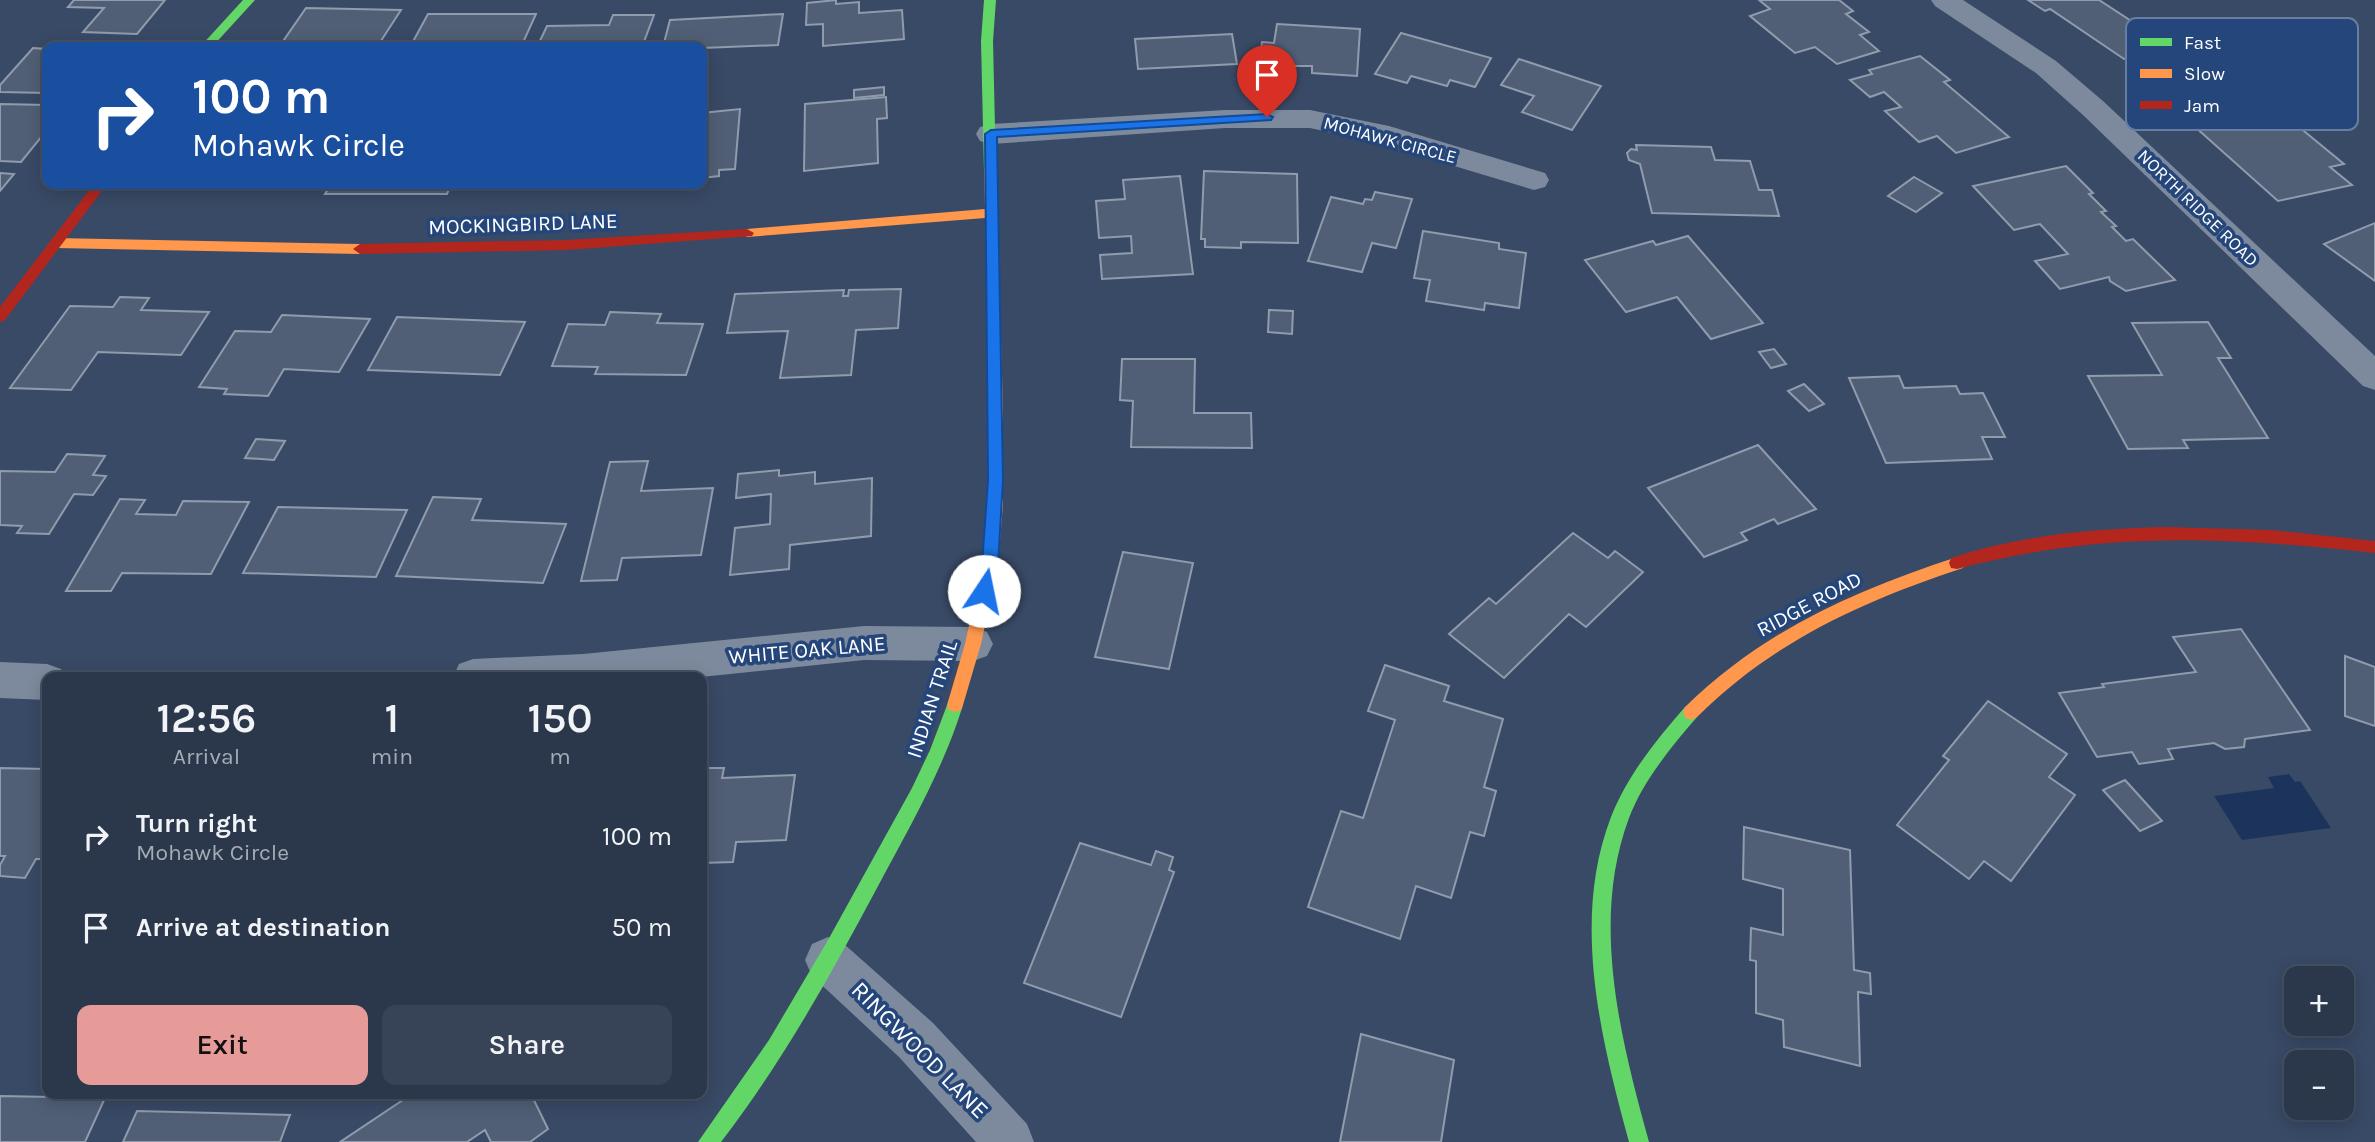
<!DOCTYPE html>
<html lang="en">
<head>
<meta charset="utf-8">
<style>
  :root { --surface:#2b384c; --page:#374356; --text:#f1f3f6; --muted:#a6acb5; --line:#475264; --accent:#e69b98 }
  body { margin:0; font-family:Karla,sans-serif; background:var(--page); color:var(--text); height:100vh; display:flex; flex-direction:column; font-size:26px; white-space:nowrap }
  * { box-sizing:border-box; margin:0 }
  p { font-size:23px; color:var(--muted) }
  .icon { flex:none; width:38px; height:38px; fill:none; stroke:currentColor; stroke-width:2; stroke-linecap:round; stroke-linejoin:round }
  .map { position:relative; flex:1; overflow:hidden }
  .drawer { position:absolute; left:42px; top:672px; width:665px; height:427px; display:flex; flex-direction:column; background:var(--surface); border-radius:14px; box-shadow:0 4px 18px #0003,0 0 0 2px var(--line) }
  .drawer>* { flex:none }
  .banner { position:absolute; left:42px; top:42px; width:665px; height:147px; border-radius:14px; box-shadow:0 4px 18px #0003,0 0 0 2px var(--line); background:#1a4fa0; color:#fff; overflow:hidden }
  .tools { position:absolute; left:2284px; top:966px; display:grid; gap:14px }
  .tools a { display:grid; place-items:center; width:70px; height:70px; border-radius:14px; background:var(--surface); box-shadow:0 4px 18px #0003,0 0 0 2px var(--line); font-size:35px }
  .pin { position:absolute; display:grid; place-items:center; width:60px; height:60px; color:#fff; margin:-72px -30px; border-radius:50% 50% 50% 0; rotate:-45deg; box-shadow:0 0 7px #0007 }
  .pin .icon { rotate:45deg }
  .me { position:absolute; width:77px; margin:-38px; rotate:11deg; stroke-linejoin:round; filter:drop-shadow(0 0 5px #0008) }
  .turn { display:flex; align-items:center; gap:24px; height:147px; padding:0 35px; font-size:32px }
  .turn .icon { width:91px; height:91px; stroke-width:2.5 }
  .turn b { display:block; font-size:49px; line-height:60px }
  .eta { display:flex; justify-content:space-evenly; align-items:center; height:119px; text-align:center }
  .eta b { font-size:42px; font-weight:600; line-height:49px }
  .action { display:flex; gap:14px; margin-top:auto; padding:14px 35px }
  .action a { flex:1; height:80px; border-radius:14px; background:var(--accent); color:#111; font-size:28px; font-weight:600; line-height:80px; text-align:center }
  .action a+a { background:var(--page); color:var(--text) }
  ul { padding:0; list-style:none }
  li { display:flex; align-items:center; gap:21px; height:91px; padding:0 35px }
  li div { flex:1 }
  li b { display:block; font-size:26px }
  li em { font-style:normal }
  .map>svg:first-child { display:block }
  .water { fill:#1c345c }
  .building { fill:#515f76; stroke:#909bac; stroke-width:2 }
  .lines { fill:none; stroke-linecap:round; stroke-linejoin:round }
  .street { fill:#7d8a9d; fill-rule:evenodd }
  .fast { fill:#63d668; fill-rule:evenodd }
  .slow { fill:#ff974d; fill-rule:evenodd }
  .jam { fill:#b3261e; fill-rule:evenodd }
  .route { fill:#1a73e8; stroke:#114b97; stroke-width:2 }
  .labels { text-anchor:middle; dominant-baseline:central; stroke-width:7; stroke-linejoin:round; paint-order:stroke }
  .far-street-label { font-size:18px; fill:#fff; stroke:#25467a }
  .street-label { font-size:21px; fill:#fff; stroke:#25467a }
  .near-street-label { font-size:24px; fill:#fff; stroke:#25467a }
  .key { fill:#25467a; stroke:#667ea2; stroke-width:2 }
  .key-label { font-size:19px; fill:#fff }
</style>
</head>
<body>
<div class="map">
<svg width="2375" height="1142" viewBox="0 0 2375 1142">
  <rect width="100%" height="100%" fill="#394a66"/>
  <path class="water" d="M2289,774L2295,782L2300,781L2331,828L2242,840L2214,796L2274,788L2268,777Z"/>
  <g class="building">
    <path d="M74,0H165L137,34L83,32L104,8L68,7Z"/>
    <path d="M836,0V4L859,2V13L902,10L904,39L823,46V24L806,25L807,3Z"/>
    <path d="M1759,0H1839L1853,11L1846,14L1869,32L1860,35L1879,51L1837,64L1815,47L1795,53L1750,16L1770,9Z"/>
    <path d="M2028,0H2099L2165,43L2124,59L2050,9L2045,11Z"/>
    <path d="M306,8L401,10L377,47H279Z"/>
    <path d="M428,14H536L521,47H410Z"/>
    <path d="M783,14L778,45L702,48L689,47L690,42L664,43L670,20Z"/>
    <path d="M613,15H654L642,47H537L547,26L609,25Z"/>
    <path d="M1277,24L1360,29L1357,76L1312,73V66H1259L1262,42L1274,43Z"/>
    <path d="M1401,33L1491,58L1475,87L1450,80L1447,86L1411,76L1407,83L1375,74Z"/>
    <path d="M1232,34L1237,64L1138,69L1135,39Z"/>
    <path d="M33,48L47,49V93L0,92V85Z"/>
    <path d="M1920,56L1950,80L1944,82L2009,137L1956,153L1937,136L1919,142L1885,111L1901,107L1884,92L1870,97L1850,80L1872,74L1869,70Z"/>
    <path d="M1519,59L1601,86L1572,130L1522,112L1534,96L1501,85Z"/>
    <path d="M2205,75L2214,82L2228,80L2249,98L2236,101L2252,115L2264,112L2279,125L2293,122L2344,164L2330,167L2352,185L2278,201L2194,126L2202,124L2156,84Z"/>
    <path d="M884,87V95L854,98V90Z"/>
    <path d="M886,97L887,118L877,119L878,163L804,171L805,104Z"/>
    <path d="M0,104L47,105V130L21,162L0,161Z"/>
    <path d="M740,109L735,169L719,170V176L702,178V113Z"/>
    <path d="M1636,145L1711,147L1715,160L1750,161L1759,190H1772L1779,216L1652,213L1640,164L1629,160L1627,153L1631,149L1637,150Z"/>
    <path d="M2066,166L2093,193L2089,194L2106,211L2101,212L2116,226L2112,227L2126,241L2133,239L2175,280L2126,291L2110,281L2109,277L2060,289L2035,261L2068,254L2040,224L2014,230L1973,186Z"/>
    <path d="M1204,171L1297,174L1298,243L1241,242V248L1205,247V239H1201Z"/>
    <path d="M0,173L14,174L0,191Z"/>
    <path d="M1180,176L1193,274L1102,279L1100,255L1132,253L1131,236L1099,238L1096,201L1125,199L1123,180Z"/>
    <path d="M1914,177L1942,193L1916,212L1888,196Z"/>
    <path d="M331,184H451L447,194H325Z"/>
    <path d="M524,184H602L523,186Z"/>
    <path d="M1375,192L1412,199L1396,248L1372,243L1362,272L1308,261L1331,197L1363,204L1365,199L1372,200Z"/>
    <path d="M2375,223V281L2324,244Z"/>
    <path d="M1423,231L1499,243V249L1526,253L1519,308L1485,303L1484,310L1426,301L1430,280L1414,278Z"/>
    <path d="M1688,236L1763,323L1711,339L1677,297L1626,312L1585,260L1653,241L1656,245Z"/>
    <path d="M901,289L898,328L856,330L851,375L780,378L788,331L727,333L735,294L844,290L843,296H848L849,290Z"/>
    <path d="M120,297L149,298L141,310L209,312L181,355L98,352L71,390L10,388L70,306L113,307Z"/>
    <path d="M1269,310L1293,311L1292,334L1268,332Z"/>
    <path d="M610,312L661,314L657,323L703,324L686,375L595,374L598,367L552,366L568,324L605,325Z"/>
    <path d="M282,315L370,319L339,372L284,369L268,396L224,394L227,389L199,387L235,331L271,332Z"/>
    <path d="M397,317L525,322L500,375L368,370Z"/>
    <path d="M2208,322L2231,358H2218L2268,438L2183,440L2188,448L2128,449L2088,376L2162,375L2132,323Z"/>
    <path d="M1774,349L1786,364L1771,368L1759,352Z"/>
    <path d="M1122,359H1195L1194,413H1251L1252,448L1131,447L1133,401L1120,400Z"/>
    <path d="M1899,376L1904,388L1956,386L1960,394L1983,393L2005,437H1982L1992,459L1886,463L1849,378Z"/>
    <path d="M1804,384L1824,404L1809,411L1788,391Z"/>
    <path d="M256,439L285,441L274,460L245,458Z"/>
    <path d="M1758,445L1816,509L1778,524L1774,519L1741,533L1747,540L1704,557L1648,488Z"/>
    <path d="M67,454L105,456L93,475L106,476L93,495L74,494L49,534L17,533L22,526L0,525V471L55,472Z"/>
    <path d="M648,461L641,491L713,488L701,555L622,558L617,580L581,581L610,462Z"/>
    <path d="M779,470V476L815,472V484L872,478L871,536L790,545L789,569L730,575L735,528L770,524L771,494L736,498L738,474Z"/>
    <path d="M433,497L481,499L472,520L566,524L543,583L396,576Z"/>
    <path d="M120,499L145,500L136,514L176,515L183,501L249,502L211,574L122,573L111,591H66Z"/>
    <path d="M278,507L407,510L376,577L243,573Z"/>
    <path d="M1573,533L1608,558L1615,551L1643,572L1586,627L1569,614L1504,678L1449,634L1489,598L1496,604Z"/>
    <path d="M1123,552L1193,563L1169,669L1095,657Z"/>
    <path d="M2241,629L2310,730L2245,739L2244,747L2225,749L2214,743L2168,749L2173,759L2139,764L2132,752L2097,757L2059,693L2104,687L2102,684L2196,672L2173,637Z"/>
    <path d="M2345,656L2375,667V726L2345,716Z"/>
    <path d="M1385,665L1449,686L1444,701L1503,719L1484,787L1496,791L1484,836L1470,832L1451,898L1416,886L1400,939L1308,907L1341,811L1363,818L1395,720L1368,711Z"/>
    <path d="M1988,701L2067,754L2049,777L2075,795L2011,881L1984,861L1969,879L1897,825L1949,760L1943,756Z"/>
    <path d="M0,768L47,769V859H36L25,878L0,876V865L5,856H0Z"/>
    <path d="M702,768H724L722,778L795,775L786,840L736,842L733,862L702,863Z"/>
    <path d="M2125,780L2162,821L2140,831L2103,790Z"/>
    <path d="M1744,827L1850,850L1854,970L1870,973L1871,994L1858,992L1860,1066L1784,1047L1783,1020L1756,1013V961L1750,960L1751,928L1783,935V889L1743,879Z"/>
    <path d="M1080,843L1151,865L1156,851L1173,857L1169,870L1174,872L1121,1017L1024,983Z"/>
    <path d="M1361,1034L1454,1060L1441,1142H1340Z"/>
    <path d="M412,1094H531L548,1129L530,1142H491L485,1130L467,1142H340Z"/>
    <path d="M0,1096L105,1098L85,1142H0Z"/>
    <path d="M137,1111L290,1115L280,1142H123Z"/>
  </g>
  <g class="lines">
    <g class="street">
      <path d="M1931,0H1963L2056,61L2103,101L2375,356V390L2363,386L2083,115L2036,73L1935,6Z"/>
      <path d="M1225,110H1310L1389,126L1545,173L1549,180L1545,187L1534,190L1374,142L1310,128H1225L991,144L980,141L976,134L980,127L991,124Z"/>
      <path d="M864,626L973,627L987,632L993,644L987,656L973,661L864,660L701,677H453L459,664L473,659L583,654Z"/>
      <path d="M0,662L47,664L61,669L65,677H47V700L0,698Z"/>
      <path d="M828,937L844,944L933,1023L1027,1124L1034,1142H976L899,1057L812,976L805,960L812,944Z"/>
    </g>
    <g class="fast">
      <path d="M243,0H255L212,47H200Z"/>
      <path d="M984,0H996L993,41L996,171L990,175L984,171L981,41Z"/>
      <path d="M955,698L961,700L963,705C943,770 909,828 877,888C830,976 782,1063 721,1142H698L769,1040L828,940L912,788L930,750L949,700Z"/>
      <path d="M1691,704L1697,707L1699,712L1697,717C1671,747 1643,781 1629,818C1590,922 1621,1040 1649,1142H1629C1601,1039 1571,921 1611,817C1627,776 1656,740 1685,707Z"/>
    </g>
    <g class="slow">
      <path d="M990,167L996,171L1003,408V504L998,565L981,644L963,705L961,710L955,712L949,710L947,705L965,644L982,565L987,504L989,408L985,218L747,237L740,233L747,229L985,209L984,171Z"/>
      <path d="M56,238L360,244L367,249L360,254L56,248L49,243Z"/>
      <path d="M1957,557L1963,558L1965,563L1963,568C1861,602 1774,641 1697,717L1691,720L1685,717L1683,712L1685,707C1764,630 1854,591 1957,557Z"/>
    </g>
    <g class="jam">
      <path d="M94,184H107L5,320L0,322V307Z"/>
      <path d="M747,229L754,233L752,236L567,250L360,254L353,249L360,244L567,240Z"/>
      <path d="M2164,527L2271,530L2375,541V553C2227,537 2102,530 1957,569L1951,568L1949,563L1951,558C2020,535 2092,529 2164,527Z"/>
    </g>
  </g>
  <path class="route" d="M1267,114L1273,117L1271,120L997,137L1003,480L998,565L990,596H979L976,591L982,565L988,480L985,134L991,130Z"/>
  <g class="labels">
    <g class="far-street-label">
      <text transform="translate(1390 140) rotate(15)">MOHAWK CIRCLE</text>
      <text transform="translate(2198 208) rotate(44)">NORTH RIDGE ROAD</text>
    </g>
    <g class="street-label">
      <text transform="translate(523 224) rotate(-2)">MOCKINGBIRD LANE</text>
      <text transform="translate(1809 604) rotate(-28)">RIDGE ROAD</text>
      <text transform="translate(807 650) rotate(-5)">WHITE OAK LANE</text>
      <text transform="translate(932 699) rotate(-72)">INDIAN TRAIL</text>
    </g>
    <g class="near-street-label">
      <text transform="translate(920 1050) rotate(45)">RINGWOOD LANE</text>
    </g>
  </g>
  <rect x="2126" y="18" width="232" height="112" rx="10" class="key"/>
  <rect x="2140" y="38" width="32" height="8" fill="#63d668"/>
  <rect x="2140" y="69" width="32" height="9" fill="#ff974d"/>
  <rect x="2140" y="101" width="32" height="8" fill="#b3261e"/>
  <g class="key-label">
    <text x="2184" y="49">Fast</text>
    <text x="2184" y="80">Slow</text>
    <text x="2184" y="112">Jam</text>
  </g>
</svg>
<div class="tools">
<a>+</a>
<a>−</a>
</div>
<div class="pin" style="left:1267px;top:117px;background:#d93025"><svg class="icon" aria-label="arrive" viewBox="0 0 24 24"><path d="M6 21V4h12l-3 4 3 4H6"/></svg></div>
<svg class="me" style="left:984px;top:591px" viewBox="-20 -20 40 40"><circle r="19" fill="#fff"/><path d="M0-13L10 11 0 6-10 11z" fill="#1a73e8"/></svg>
<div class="banner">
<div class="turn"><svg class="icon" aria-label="right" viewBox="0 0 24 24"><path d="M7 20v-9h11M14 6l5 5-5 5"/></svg><div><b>100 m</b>Mohawk Circle</div></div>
</div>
<section class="drawer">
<div class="eta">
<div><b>12:56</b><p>Arrival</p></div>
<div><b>1</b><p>min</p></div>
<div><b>150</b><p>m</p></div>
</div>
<ul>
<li><svg class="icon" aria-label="right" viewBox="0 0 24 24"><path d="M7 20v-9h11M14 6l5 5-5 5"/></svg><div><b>Turn right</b><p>Mohawk Circle</p></div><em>100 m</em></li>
<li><svg class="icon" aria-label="arrive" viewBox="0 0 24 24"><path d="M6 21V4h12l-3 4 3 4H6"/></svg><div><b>Arrive at destination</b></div><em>50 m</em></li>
</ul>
<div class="action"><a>Exit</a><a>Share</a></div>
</section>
</div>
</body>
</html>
